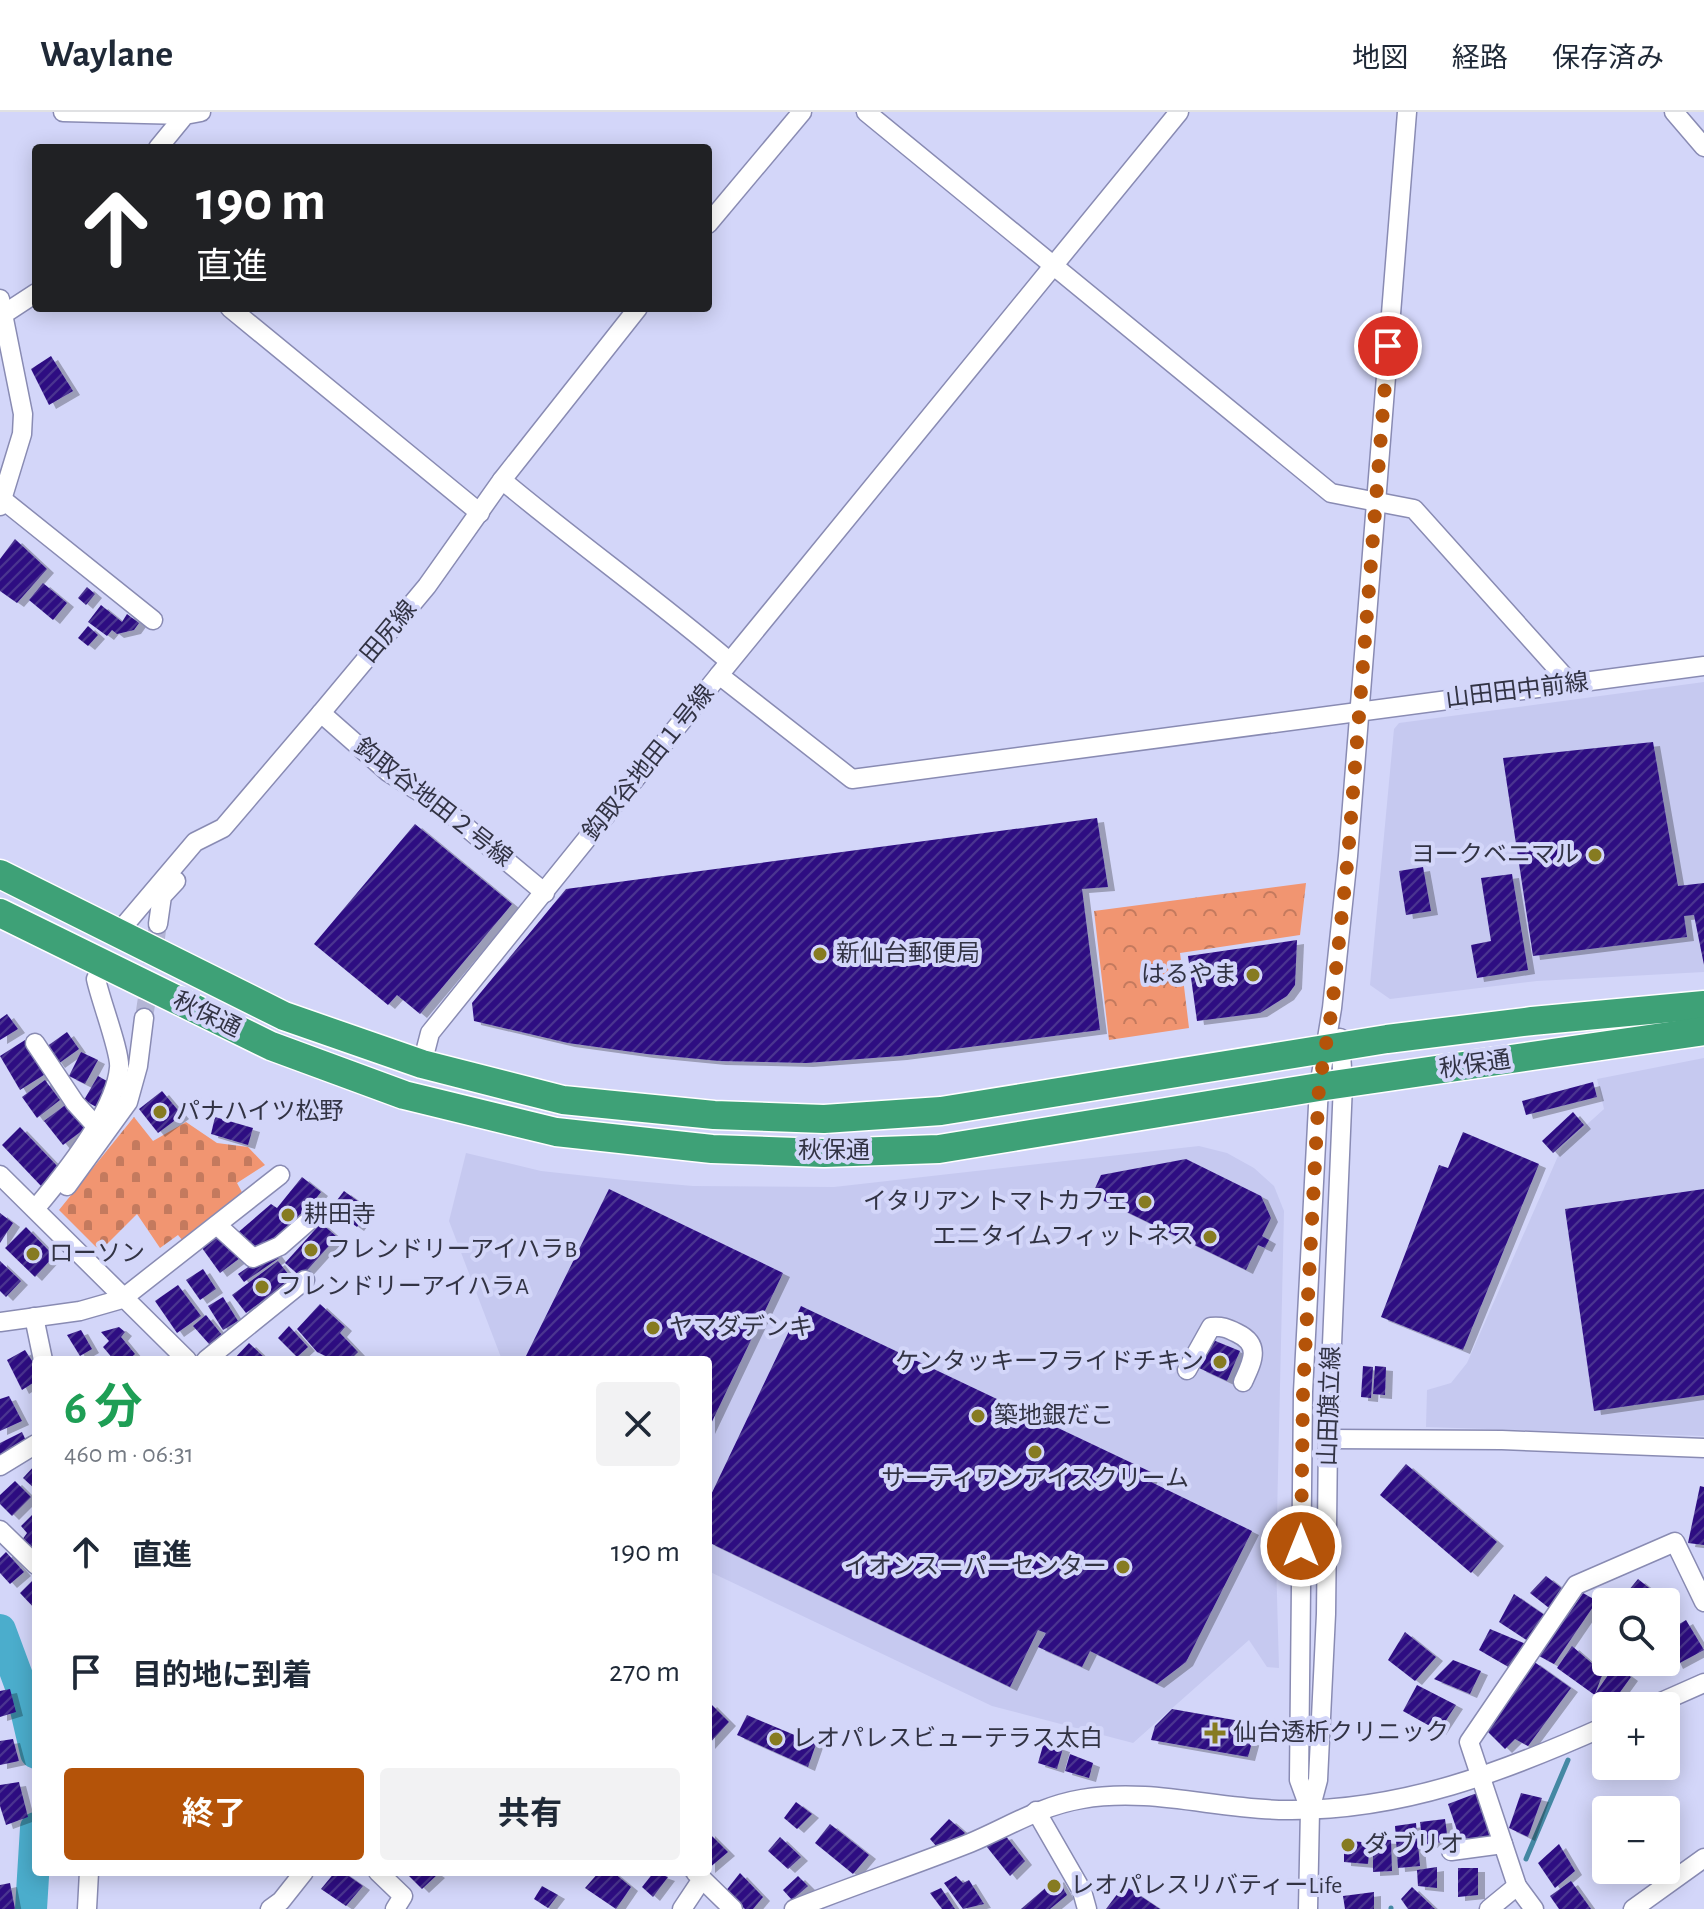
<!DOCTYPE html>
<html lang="ja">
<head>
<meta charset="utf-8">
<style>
  :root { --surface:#fff; --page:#f2f2f3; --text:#1f2937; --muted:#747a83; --line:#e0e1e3; --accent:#b45309 }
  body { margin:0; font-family:"Alegreya Sans","Noto Sans JP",sans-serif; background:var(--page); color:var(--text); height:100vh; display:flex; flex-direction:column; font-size:30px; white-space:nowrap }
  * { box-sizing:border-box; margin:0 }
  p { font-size:26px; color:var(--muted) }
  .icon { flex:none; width:44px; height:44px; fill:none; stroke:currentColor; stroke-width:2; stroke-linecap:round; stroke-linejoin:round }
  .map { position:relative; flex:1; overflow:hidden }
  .drawer { position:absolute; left:32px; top:1244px; width:680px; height:520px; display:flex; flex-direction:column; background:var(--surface); border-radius:8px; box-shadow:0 4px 20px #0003 }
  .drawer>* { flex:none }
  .top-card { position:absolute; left:32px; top:32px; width:680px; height:168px; border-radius:8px; box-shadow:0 4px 20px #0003; background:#202124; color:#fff; overflow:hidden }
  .buttons { position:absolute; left:1592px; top:1476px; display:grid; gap:16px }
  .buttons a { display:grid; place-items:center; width:88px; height:88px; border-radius:8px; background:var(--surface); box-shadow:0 4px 20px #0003; font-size:40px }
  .pin { position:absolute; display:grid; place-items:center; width:68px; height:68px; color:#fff; margin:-34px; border:4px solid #fff; border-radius:50%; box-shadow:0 2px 8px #0007 }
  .me { position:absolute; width:88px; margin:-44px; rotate:0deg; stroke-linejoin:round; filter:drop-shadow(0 0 6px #0008) }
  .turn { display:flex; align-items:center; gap:28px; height:168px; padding:0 32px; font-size:36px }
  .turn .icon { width:104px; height:104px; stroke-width:2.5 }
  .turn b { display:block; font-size:56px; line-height:68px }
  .round { display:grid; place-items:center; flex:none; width:84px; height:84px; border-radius:8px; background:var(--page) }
  .overview { display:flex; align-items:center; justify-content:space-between; height:136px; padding:0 32px }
  h1 { font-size:48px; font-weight:700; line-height:60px; color:#1e9e55 }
  .cta { display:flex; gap:16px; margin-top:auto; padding:16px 32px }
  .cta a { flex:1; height:92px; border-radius:8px; background:var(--accent); color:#fff; font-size:32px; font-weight:700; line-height:92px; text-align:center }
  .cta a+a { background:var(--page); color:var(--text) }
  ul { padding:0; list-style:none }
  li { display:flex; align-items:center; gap:24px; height:120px; padding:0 32px }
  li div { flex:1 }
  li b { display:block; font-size:30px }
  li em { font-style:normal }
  header { display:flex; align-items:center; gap:48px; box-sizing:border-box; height:112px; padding:0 40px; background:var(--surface); border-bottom:2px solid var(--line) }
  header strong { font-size:38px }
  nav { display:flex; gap:44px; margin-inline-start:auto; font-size:28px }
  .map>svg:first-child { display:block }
  .built { fill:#c6c9f0 }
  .cemetery { fill:url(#cemetery-stones) }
  .park { fill:url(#park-crowns) }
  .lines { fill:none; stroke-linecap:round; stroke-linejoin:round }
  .stream { stroke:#4488a3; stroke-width:5 }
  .river { stroke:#4badcc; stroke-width:32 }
  .building { fill:url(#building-hatch); filter:url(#shadow) }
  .minor-tunnel { stroke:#b3b5d5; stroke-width:18; stroke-dasharray:18 9; stroke-linecap:butt }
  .minor-casing { stroke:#898bb3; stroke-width:21 }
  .highway-casing { stroke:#fff; stroke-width:31 }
  .minor { stroke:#fff; stroke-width:18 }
  .highway { stroke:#3ea177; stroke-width:28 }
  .route { stroke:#b45309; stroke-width:14; stroke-dasharray:0 25.2 }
  .poi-dot { fill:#867b21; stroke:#d3d6f9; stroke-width:3 }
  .labels { text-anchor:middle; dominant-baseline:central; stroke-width:8; stroke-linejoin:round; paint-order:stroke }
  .street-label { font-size:24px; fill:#323344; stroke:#d3d6f9 }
  .poi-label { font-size:24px; fill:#323344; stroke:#d3d6f9; text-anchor:start }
</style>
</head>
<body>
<header>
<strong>Waylane</strong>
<nav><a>地図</a><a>経路</a><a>保存済み</a></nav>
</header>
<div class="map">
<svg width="1704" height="1797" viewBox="0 0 1704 1797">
  <defs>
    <pattern id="cemetery-stones" width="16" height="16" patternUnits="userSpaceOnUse" patternTransform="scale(2)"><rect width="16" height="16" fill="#f19571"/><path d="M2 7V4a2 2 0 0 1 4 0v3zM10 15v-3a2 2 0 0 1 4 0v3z" fill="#c47a5e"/></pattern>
    <pattern id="park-crowns" width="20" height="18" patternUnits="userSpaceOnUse" patternTransform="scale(2)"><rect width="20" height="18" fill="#f19571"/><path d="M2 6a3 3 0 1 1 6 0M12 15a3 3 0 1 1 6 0" fill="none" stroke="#c47a5e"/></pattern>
    <pattern id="building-hatch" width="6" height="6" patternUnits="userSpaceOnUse" patternTransform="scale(2)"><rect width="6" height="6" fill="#2d1182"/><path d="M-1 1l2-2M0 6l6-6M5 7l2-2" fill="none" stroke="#4b3490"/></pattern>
    <filter id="shadow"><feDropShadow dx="7" dy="4" stdDeviation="0" flood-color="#0004"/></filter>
  </defs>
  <rect width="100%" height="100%" fill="#d3d6f9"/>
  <g class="built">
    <path d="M1704,570V860L1537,869L1390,887L1370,873L1394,617L1399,611Z"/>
    <path d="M1704,946V1324L1426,1315L1427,1278L1451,1271L1467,1251L1562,1035L1604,997L1597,967Z"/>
    <path d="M1199,1034L1227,1041L1254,1056L1274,1074L1284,1099L1276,1449L1279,1556L1267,1555L1249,1528L1133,1631L992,1594L708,1459V1248H502L449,1109L466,1041L541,1059L624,1068L693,1074L834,1075Z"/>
  </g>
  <path class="cemetery" d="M134,1005L153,1029L186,1010L217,1031L248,1035L265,1053L237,1071L244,1084L183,1129L178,1123L160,1136L137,1102L100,1139L59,1098Z"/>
  <path class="park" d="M1306,771L1300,823L1180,841L1189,916L1109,928L1094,799Z"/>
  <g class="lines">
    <g class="stream">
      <path d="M1526,1747L1568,1648"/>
      <path d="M1391,1796V1797"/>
    </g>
    <g class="river">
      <path d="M0,1518L20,1572L36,1641"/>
      <path d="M31,1797L36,1716"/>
    </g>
  </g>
  <g class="building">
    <path d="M51,244L73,279L49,293L31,257Z"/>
    <path d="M15,427L47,457L17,491L0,479V447Z"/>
    <path d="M43,471L67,491L53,508L29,488Z"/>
    <path d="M87,475L95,482L86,493L78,486Z"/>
    <path d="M101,493L122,510L127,502L139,511L134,518L117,522L112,518L107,524L88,510Z"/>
    <path d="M88,514L98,523L88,534L78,526Z"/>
    <path d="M1653,630L1678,774L1704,771V853L1694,803L1684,804L1687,825L1533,844L1503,646Z"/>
    <path d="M1097,706L1108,775L1082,777L1100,918L900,944L806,951L719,949L647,942L568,931L474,909L472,891L566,777Z"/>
    <path d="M415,712L512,792L420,902L397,883L388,893L314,832Z"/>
    <path d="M1423,755L1431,799L1406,803L1399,759Z"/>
    <path d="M1512,762L1528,858L1477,866L1471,833L1491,829L1481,766Z"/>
    <path d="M1297,828L1295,873L1287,884L1260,901L1197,909L1188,844Z"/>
    <path d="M7,902L18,917L0,928V907Z"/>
    <path d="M67,920L79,937L58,952L46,935Z"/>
    <path d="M25,928L47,961L20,978L0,944Z"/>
    <path d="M81,940L98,948L85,972L69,964Z"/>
    <path d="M98,964L112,972L98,996L84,988Z"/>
    <path d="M45,968L60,988L37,1006L22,985Z"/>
    <path d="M1593,970L1597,985L1526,1003L1522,989Z"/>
    <path d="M162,979L182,1003L158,1021L139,997Z"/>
    <path d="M68,991L87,1015L63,1033L44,1009Z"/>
    <path d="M1573,1000L1584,1013L1553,1041L1542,1029Z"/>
    <path d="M215,1005L253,1016L248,1033L211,1022Z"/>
    <path d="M20,1015L60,1057L42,1075L2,1033Z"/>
    <path d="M1463,1020L1539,1052L1463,1238L1381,1205L1439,1053L1448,1056Z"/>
    <path d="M1186,1047L1261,1084L1271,1106L1262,1124L1269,1128L1265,1136L1258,1133L1246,1158L1092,1083L1101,1063Z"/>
    <path d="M302,1065L321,1080L296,1112L274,1131L253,1141L235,1123L271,1092L277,1096Z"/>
    <path d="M609,1077L783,1161L708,1318V1248L525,1246Z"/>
    <path d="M1704,1077V1283L1594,1299L1565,1097Z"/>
    <path d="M344,1079L370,1098L357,1115L331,1096Z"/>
    <path d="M0,1101L13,1111L0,1131Z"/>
    <path d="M321,1111L337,1125L301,1165L285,1151Z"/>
    <path d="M26,1115L54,1144L35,1165L5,1136Z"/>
    <path d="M221,1121L240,1146L220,1161L202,1136Z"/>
    <path d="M273,1138L279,1146L244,1170L238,1162Z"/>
    <path d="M0,1149L21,1169L6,1185L0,1179Z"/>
    <path d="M278,1149L292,1167L246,1201L232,1183Z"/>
    <path d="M203,1157L216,1177L200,1188L186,1168Z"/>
    <path d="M178,1173L201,1204L177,1221L155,1189Z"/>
    <path d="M223,1185L238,1209L223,1218L208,1194Z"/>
    <path d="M320,1192L345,1215L340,1221L358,1240L350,1248H334L317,1240L297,1217Z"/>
    <path d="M801,1194L1153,1361L1149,1369L1252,1419L1186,1550L1157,1572L1090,1539L1082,1555L1038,1535L1046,1521L1038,1518L1010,1575L708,1430V1389Z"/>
    <path d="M206,1203L222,1223L210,1233L193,1214Z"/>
    <path d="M289,1214L308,1235L297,1245L278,1226Z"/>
    <path d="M119,1215L125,1220L121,1225L135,1242L128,1248H114L103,1235L109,1229L101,1220Z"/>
    <path d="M81,1218L92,1237L80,1244L67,1223Z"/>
    <path d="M1213,1228L1240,1239L1227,1269L1199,1256Z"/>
    <path d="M249,1231L267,1248H233Z"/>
    <path d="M25,1238L36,1255V1269L22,1278L7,1248Z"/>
    <path d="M1363,1254L1373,1255L1371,1286L1361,1285Z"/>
    <path d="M1375,1254L1386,1255L1385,1283L1373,1282Z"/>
    <path d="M9,1284L22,1309L0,1319V1287Z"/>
    <path d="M22,1320L28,1333L0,1345V1331Z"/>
    <path d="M36,1352V1378L23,1366Z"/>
    <path d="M1406,1352L1497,1430L1471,1461L1380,1383Z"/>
    <path d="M15,1369L31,1385L12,1404L0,1392V1383Z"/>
    <path d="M1700,1374L1704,1375V1433L1688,1431Z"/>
    <path d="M32,1403L36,1407V1440L22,1428L27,1421L21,1414Z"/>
    <path d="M6,1440L24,1460L10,1472L0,1461V1446Z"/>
    <path d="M1546,1464L1564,1478L1549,1496L1530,1481Z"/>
    <path d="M36,1465V1498L20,1481Z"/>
    <path d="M1638,1467L1673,1495L1666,1505V1490H1619Z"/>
    <path d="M1583,1481L1597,1489L1554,1552L1539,1544Z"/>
    <path d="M1514,1482L1546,1504L1528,1529L1499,1510Z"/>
    <path d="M1686,1508L1704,1538L1676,1553L1666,1531V1520Z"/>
    <path d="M1490,1517L1526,1532L1512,1557L1479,1538Z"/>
    <path d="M1405,1520L1436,1545L1415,1569L1388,1548Z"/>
    <path d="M1572,1534L1603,1561L1595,1582L1615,1553L1631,1565L1610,1594L1557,1556Z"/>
    <path d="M1453,1548L1481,1559L1470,1582L1434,1567Z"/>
    <path d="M1533,1549L1571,1576L1528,1634L1515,1627L1505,1637L1485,1617Z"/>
    <path d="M1417,1573L1456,1593L1439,1619L1403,1599Z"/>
    <path d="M10,1577L16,1600L0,1605V1579Z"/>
    <path d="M710,1591L729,1610L708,1633V1593Z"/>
    <path d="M1172,1597L1257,1612L1248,1645L1151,1628L1155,1614Z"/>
    <path d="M747,1603L816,1632L808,1655L737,1623Z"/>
    <path d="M13,1627L19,1649L0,1653V1629Z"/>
    <path d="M1044,1630L1063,1636L1057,1657L1038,1651Z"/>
    <path d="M1070,1642L1093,1651L1089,1666L1065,1659Z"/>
    <path d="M19,1670L28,1705L6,1713L0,1694V1673Z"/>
    <path d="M1477,1681L1493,1725L1460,1727L1448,1692Z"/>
    <path d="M1521,1681L1542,1686L1528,1725L1509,1716Z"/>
    <path d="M796,1690L812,1702L797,1717L784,1706Z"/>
    <path d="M949,1707L965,1721L955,1732L937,1735L930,1727Z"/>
    <path d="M1445,1707L1448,1729L1423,1733L1420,1710Z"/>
    <path d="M1416,1711L1420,1754L1398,1756L1395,1714Z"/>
    <path d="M830,1712L869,1743L853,1762L815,1731Z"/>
    <path d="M708,1720L728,1740L708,1757Z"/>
    <path d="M1005,1723L1025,1749L1010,1764L983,1730Z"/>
    <path d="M780,1725L801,1745L788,1757L768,1739Z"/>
    <path d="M1373,1727L1391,1728L1392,1759L1373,1760Z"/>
    <path d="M1344,1728L1370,1731L1368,1752L1344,1750Z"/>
    <path d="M1559,1732L1575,1759L1555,1776L1538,1751Z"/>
    <path d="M1437,1755V1776L1418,1774L1417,1758Z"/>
    <path d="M1458,1756H1478V1783L1458,1785Z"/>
    <path d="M335,1760H343L363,1774L346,1794L321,1777Z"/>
    <path d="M405,1760H435L438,1762L422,1777Z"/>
    <path d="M599,1760H613L631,1775L616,1797L585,1776Z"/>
    <path d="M654,1760L668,1765L653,1785L642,1775Z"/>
    <path d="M740,1761L763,1785L753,1797H745L725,1780Z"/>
    <path d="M798,1764L808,1774L792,1788L783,1778Z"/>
    <path d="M956,1764L963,1771L969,1768L984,1792L963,1797L944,1771Z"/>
    <path d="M1057,1766L1067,1783L1050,1797H1021Z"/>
    <path d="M1571,1769L1591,1797H1559L1550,1784Z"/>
    <path d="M10,1771L15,1797H0V1773Z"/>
    <path d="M1124,1773L1160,1797H1106Z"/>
    <path d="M542,1774L558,1783L548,1796L534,1787Z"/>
    <path d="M1412,1775L1435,1797H1408L1401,1787Z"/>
    <path d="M941,1776L955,1797H942L930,1781Z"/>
    <path d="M1374,1780V1797H1345L1343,1784Z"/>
  </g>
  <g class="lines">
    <path class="minor-tunnel" d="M144,906L158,812"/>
    <g class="minor-casing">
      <g id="minor">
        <path d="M63,0L185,3"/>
        <path d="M866,0L1331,381L1414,397L1571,572"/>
        <path d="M1674,0L1704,35"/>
        <path d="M158,36L185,3L201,0"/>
        <path d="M708,112L802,0"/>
        <path d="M0,187L23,302L22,322L0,394"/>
        <path d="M230,196L480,401"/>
        <path d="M4,202L36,181"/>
        <path d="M502,368C576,430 655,486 729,549"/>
        <path d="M2,387L153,508"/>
        <path d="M719,563L1179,0"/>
        <path d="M321,601L388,660L436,690L545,781"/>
        <path d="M158,812L162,784L176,769"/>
        <path d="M117,822L195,730L223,716L321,601L427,474L502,368L638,196"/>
        <path d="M35,931L75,991L95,1013"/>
        <path d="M422,952L430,921L719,563L852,667L1704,554"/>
        <path d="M0,1063L187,1248"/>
        <path d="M67,1074L128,990L138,954L144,906"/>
        <path d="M35,1097C63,1064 115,1000 119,956C121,941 100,887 96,867L103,853"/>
        <path d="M217,1113L253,1146L280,1134L320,1099"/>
        <path d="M34,1205L43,1248"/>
        <path d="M0,1210L80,1199L122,1187L280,1063"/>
        <path d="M206,1248L305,1168"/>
        <path d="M1187,1258L1211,1215C1222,1214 1227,1216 1237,1221C1262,1233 1252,1250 1243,1270"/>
        <path d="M1328,1327L1502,1328L1704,1336"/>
        <path d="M0,1354L36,1332"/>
        <path d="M0,1418L36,1453"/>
        <path d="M1652,1594L1704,1571"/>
        <path d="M1310,1698L1299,1668L1303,1280L1319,975L1332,896L1348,744L1407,0"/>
        <path d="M1036,1699L1082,1779L1087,1797"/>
        <path d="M1451,1739L1503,1732"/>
        <path d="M378,1760L403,1784L395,1797"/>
        <path d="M695,1760L733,1797"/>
        <path d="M87,1797L89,1760"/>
        <path d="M270,1797L281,1789L304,1760"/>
        <path d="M682,1797L702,1767"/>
        <path d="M794,1797C852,1774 912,1754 970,1731C1008,1715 1040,1694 1082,1687C1152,1675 1218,1698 1287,1698C1402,1699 1503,1660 1606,1614"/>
        <path d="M1308,1797L1310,1698L1318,1668L1326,1502L1328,1327L1343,972L1340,926"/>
        <path d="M1489,1797L1517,1774"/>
        <path d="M1534,1797L1517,1774L1469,1630L1576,1473L1675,1430L1704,1490"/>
        <path d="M1633,1797L1704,1746"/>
      </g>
    </g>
    <g class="highway-casing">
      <g id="highway">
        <path d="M0,762L284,904L422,952L563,988L714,1003L824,1007L941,999L1387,927L1532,909L1704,893"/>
        <path d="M0,801L271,934L404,983L556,1020L712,1037L824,1041L939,1037L1319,975L1704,919"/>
      </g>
    </g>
    <use href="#minor" class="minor"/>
    <use href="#highway" class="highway"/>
  </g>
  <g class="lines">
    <path class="route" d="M1301,1434L1303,1280L1319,975L1332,896L1348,744L1388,234"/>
  </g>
  <g class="poi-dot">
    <circle cx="1595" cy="743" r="8"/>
    <circle cx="820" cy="842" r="8"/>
    <circle cx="1253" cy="863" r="8"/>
    <circle cx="160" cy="1000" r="8"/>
    <circle cx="1145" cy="1090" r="8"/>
    <circle cx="288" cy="1103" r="8"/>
    <circle cx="1210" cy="1125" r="8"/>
    <circle cx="311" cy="1138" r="8"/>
    <circle cx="33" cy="1142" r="8"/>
    <circle cx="262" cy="1175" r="8"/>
    <circle cx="653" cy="1216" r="8"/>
    <circle cx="1220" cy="1250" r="8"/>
    <circle cx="978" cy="1304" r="8"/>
    <circle cx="1035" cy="1340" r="8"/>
    <circle cx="1123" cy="1455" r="8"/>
    <path d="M1211 1609h8v8h8v8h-8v8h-8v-8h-8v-8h8z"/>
    <circle cx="776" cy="1627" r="8"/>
    <circle cx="1348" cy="1733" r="8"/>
    <circle cx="1054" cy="1774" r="8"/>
  </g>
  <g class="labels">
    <g class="street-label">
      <text transform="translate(389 520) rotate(-50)">田尻線</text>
      <text transform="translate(1517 579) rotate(-7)">山田田中前線</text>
      <text transform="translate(649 651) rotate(-51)">鈎取谷地田１号線</text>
      <text transform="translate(433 691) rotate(38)">鈎取谷地田２号線</text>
      <text transform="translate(207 903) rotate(26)">秋保通</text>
      <text transform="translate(1475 953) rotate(-8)">秋保通</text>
      <text x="834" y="1039">秋保通</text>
      <text transform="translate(1330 1294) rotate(-88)">山田旗立線</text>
    </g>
    <g class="poi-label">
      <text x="1579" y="743" text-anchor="end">ヨークベニマル</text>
      <text x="836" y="842">新仙台郵便局</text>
      <text x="1237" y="863" text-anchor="end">はるやま</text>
      <text x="176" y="1000">パナハイツ松野</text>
      <text x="1129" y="1090" text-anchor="end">イタリアン トマトカフェ</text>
      <text x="304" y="1103">耕田寺</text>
      <text x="1194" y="1125" text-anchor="end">エニタイムフィットネス</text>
      <text x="327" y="1138">フレンドリーアイハラB</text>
      <text x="49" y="1142">ローソン</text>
      <text x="278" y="1175">フレンドリーアイハラA</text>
      <text x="669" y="1216">ヤマダデンキ</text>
      <text x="1204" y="1250" text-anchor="end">ケンタッキーフライドチキン</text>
      <text x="994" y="1304">築地銀だこ</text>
      <text x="1035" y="1367" text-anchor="middle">サーティワンアイスクリーム</text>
      <text x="1107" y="1455" text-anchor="end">イオンスーパーセンター</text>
      <text x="1233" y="1621">仙台透析クリニック</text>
      <text x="792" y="1627">レオパレスビューテラス太白</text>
      <text x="1364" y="1733">ダ ブリオ</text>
      <text x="1070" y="1774">レオパレスリバティーLife</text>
    </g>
  </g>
</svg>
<div class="buttons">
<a><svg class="icon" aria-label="search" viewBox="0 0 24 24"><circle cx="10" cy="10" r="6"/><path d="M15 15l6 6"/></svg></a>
<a>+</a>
<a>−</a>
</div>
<div class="pin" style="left:1388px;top:234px;background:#d93025"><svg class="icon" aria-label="arrive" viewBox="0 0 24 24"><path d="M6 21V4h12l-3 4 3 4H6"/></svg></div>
<svg class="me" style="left:1301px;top:1434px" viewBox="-20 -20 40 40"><circle r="17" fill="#b45309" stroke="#fff" stroke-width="3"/><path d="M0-11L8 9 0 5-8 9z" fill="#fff"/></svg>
<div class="top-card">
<div class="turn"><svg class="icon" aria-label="ahead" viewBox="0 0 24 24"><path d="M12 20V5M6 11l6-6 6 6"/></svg><div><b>190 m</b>直進</div></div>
</div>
<section class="drawer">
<div class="overview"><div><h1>6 分</h1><p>460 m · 06:31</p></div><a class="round"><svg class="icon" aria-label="close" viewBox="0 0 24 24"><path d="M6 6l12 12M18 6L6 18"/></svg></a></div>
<ul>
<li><svg class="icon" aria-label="ahead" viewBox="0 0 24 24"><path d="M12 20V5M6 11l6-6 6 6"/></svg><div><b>直進</b></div><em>190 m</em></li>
<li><svg class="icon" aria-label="arrive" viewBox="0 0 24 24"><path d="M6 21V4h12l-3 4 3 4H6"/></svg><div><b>目的地に到着</b></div><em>270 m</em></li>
</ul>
<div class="cta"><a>終了</a><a>共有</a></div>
</section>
</div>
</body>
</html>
